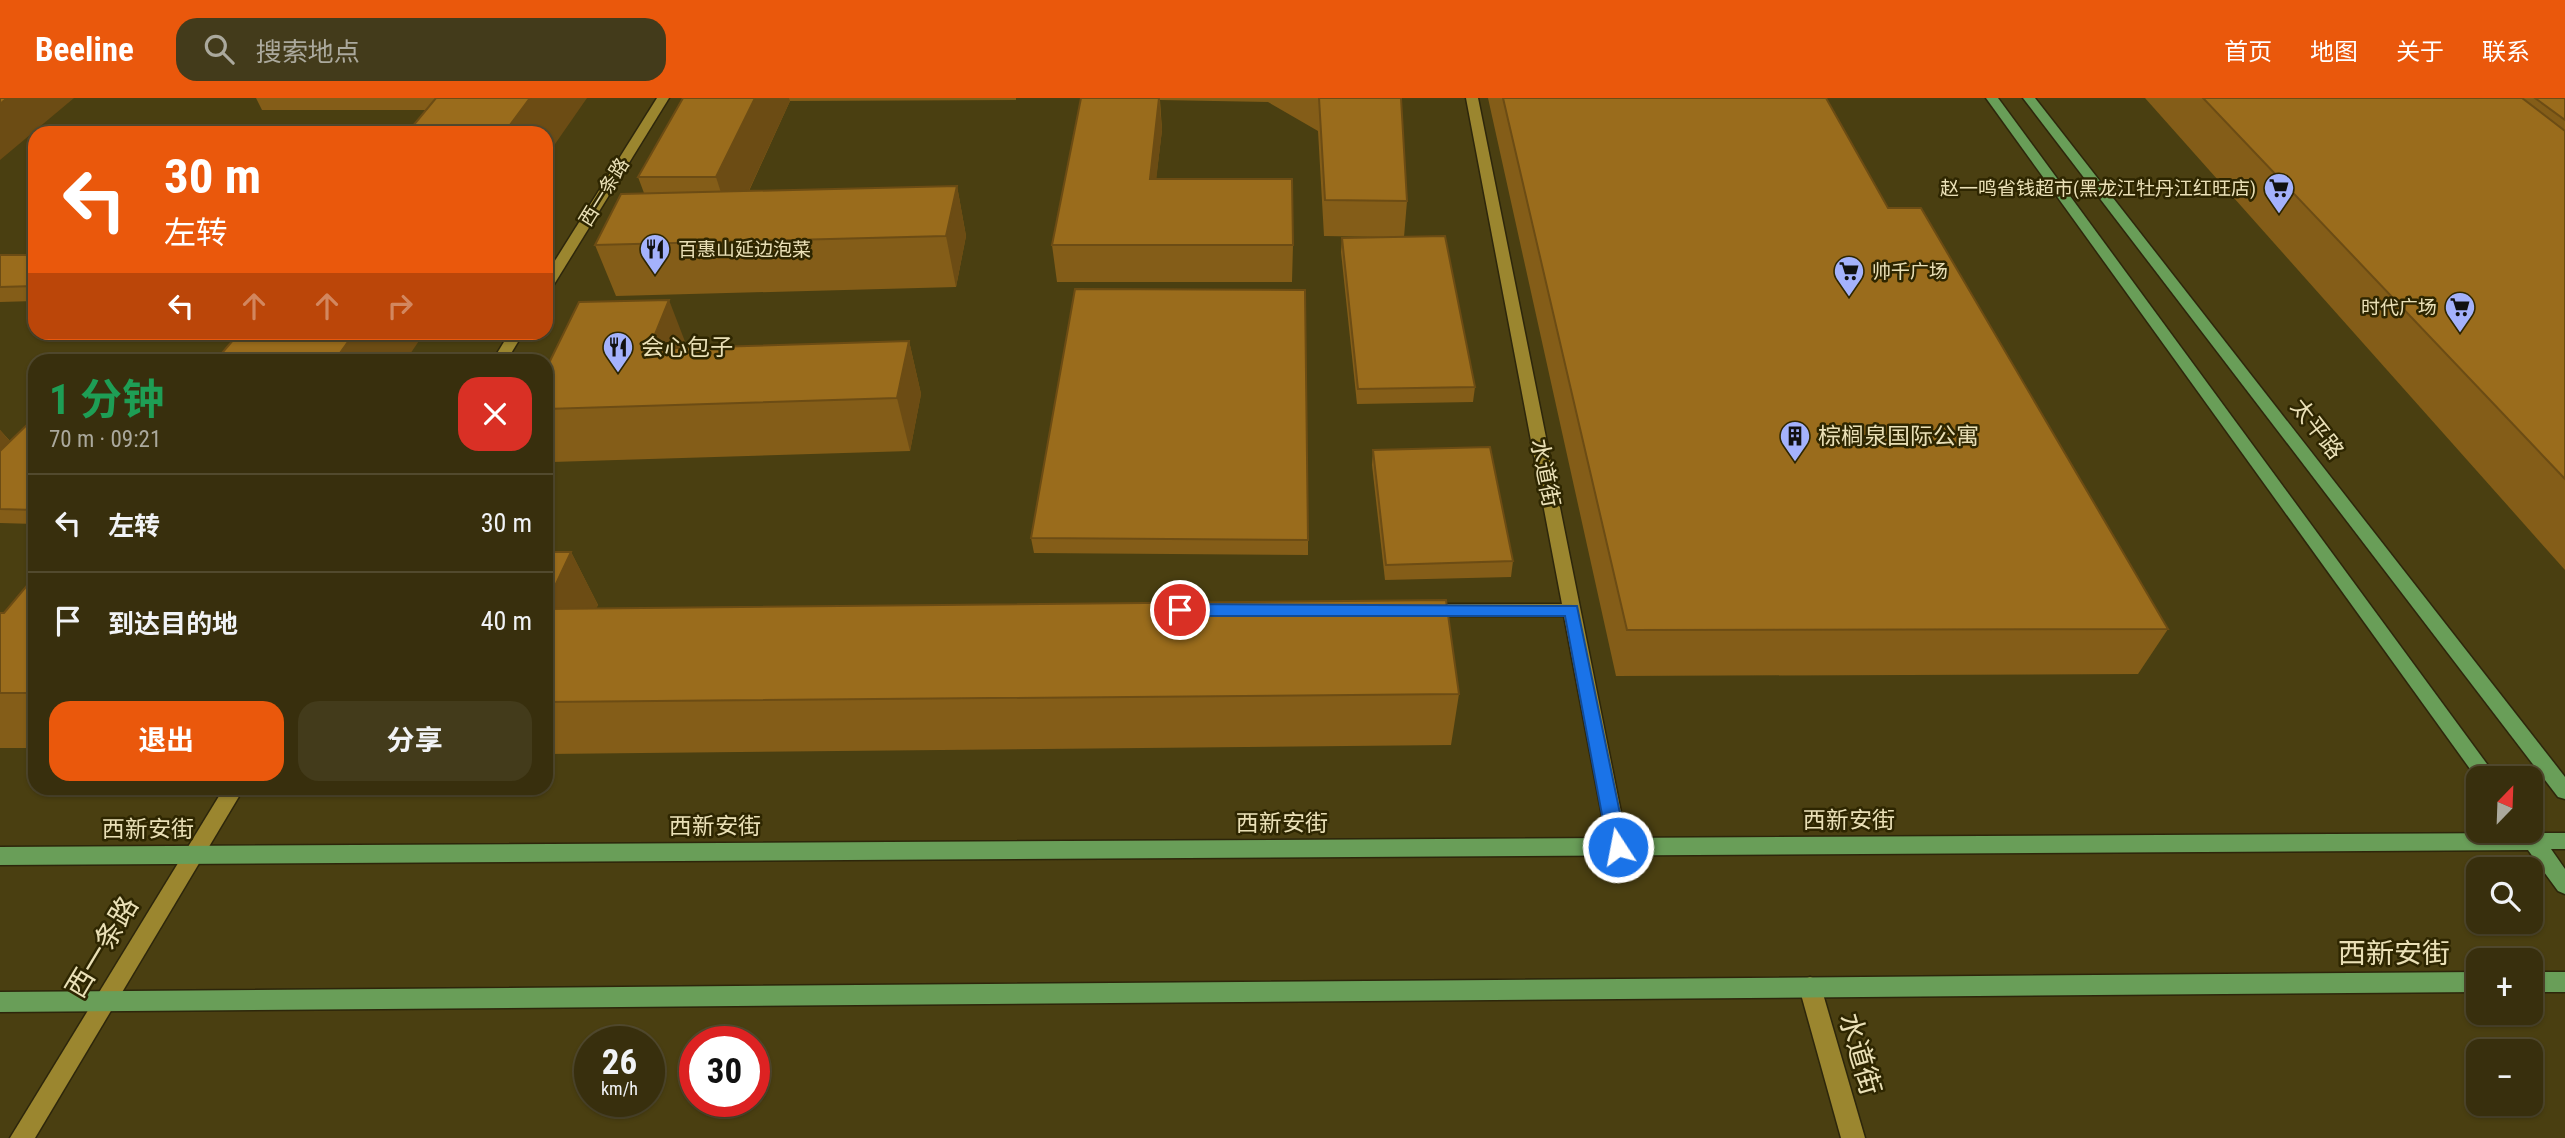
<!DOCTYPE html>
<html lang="zh">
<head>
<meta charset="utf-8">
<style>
  :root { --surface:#382f0d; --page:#433b1b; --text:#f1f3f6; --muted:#aba99d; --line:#524a2e; --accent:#ea580c }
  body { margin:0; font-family:"Roboto Condensed","Noto Sans SC",sans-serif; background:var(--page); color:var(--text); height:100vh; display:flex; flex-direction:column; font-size:26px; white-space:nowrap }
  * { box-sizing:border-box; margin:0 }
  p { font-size:23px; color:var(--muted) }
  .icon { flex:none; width:38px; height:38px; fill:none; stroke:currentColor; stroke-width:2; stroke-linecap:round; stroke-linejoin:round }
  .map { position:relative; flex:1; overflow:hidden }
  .drawer { position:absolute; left:28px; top:256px; width:525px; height:441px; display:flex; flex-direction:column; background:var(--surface); border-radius:21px; box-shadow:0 2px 5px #0004,0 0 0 2px var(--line) }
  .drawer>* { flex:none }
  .guide { position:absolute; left:28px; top:28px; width:525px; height:214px; border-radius:21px; box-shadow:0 2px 5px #0004,0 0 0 2px var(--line); background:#ea580c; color:#fff; overflow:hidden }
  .needle { width:46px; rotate:23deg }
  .fabs { position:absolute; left:2466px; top:668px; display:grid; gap:14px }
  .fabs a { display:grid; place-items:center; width:77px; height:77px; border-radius:14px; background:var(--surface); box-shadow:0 2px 5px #0004,0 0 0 2px var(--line); font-size:35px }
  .speed { position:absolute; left:574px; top:928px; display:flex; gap:14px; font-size:35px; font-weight:700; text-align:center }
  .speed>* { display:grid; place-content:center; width:91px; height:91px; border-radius:50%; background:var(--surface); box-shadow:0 2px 5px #0004,0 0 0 2px var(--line); line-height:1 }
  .speed small { font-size:18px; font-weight:400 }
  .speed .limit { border:10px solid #d22; background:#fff; color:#111 }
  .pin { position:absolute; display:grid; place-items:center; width:60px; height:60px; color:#fff; margin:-30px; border:4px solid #fff; border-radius:50%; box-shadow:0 2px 7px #0007 }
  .me { position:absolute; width:77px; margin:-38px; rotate:349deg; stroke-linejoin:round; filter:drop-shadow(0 0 5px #0008) }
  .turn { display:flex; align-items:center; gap:24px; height:147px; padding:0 21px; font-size:32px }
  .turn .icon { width:91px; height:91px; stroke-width:2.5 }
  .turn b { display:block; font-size:49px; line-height:60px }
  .lanes { display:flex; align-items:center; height:66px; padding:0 21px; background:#0003; justify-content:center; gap:35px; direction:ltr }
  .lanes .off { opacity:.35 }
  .round { display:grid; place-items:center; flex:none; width:74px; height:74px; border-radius:21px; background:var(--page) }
  .summary { display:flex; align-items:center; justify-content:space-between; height:119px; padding:0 21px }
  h1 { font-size:42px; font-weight:700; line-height:52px; color:#1e9e55 }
  .action { display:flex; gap:14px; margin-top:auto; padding:14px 21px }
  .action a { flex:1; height:80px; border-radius:21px; background:var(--accent); color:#fff; font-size:28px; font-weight:700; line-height:80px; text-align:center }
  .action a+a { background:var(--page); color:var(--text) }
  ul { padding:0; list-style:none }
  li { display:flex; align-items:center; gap:21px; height:98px; padding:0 21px; border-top:2px solid var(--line) }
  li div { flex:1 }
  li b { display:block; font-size:26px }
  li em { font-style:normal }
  header { display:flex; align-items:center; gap:42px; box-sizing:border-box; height:98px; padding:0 35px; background:var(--accent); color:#fff }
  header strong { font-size:33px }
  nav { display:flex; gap:38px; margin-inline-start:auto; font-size:24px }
  .search { width:490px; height:63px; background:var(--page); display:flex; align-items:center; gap:18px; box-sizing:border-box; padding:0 24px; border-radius:21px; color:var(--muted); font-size:26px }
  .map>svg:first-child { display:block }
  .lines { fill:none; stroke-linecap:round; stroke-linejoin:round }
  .minor-casing { stroke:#2d260b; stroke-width:3 }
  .major-casing { stroke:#2d260b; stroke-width:3 }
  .minor { fill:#9b862f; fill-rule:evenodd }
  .major { fill:#699e58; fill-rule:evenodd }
  .wall { fill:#845d18 }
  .shaded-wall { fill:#6c4c14 }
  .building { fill:#9a6c1c; stroke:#6c4c14; stroke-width:2 }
  .route { fill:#1a73e8; stroke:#114b97; stroke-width:2 }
  .labels { text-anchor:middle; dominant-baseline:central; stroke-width:5; stroke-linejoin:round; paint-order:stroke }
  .far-poi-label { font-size:19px; fill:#eae0b7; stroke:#2e2601; text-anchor:end }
  .far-street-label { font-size:19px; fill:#eae0b7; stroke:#2e2601 }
  .poi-label { font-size:23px; fill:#eae0b7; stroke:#2e2601; text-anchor:start }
  .street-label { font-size:23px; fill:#eae0b7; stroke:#2e2601 }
  .near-street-label { font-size:28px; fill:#eae0b7; stroke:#2e2601 }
</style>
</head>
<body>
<header>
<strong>Beeline</strong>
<div class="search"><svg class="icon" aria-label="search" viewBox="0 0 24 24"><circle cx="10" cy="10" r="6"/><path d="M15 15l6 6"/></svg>搜索地点</div>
<nav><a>首页</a><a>地图</a><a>关于</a><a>联系</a></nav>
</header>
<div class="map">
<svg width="2565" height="1040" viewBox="0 0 2565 1040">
  <rect width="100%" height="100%" fill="#4a3f11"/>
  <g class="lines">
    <g class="minor-casing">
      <g id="minor">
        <path d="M657,0H669L553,188L546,192V177Z"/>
        <path d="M1466,0H1478L1628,749L1625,755L1618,757L1611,755L1608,749L1564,518H1425L1416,512L1425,506H1562Z"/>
        <path d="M510,234H524L507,262H493Z"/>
        <path d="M224,690H244L35,1040H10Z"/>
        <path d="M1810,879L1818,882L1821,889L1865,1040H1841L1799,889L1802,882Z"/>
      </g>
    </g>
    <g class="major-casing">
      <g id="major">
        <path d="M1986,0H1998L2498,681L2478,682Z"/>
        <path d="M2023,0H2035L2565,679V701L2558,699Z"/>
        <path d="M2530,729L2538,735H2565V751H2551L2565,771V796L2558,793L2528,752L0,767V749L2519,735L2530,733Z"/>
        <path d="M2478,874V894L0,914V894Z"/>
        <rect x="2530" y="874" width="35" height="20"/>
      </g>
    </g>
    <use href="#minor" class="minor"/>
    <use href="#major" class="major"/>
  </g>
  <g class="wall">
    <path d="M256,0H587L426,12H262Z"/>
    <path d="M683,0H1016V2L790,3L749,93L957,88L966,138L956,189L616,198L595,147L644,95L638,79Z"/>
    <path d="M1081,0H1401L1407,103L1404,139L1475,289L1473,304L1357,306L1341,154L1342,140L1385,139L1324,138L1318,33L1268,4L1160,2L1162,32L1156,81L1293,147L1292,184H1057L1052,147Z"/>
    <path d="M1488,0H1826L1888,110L2168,531L2138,576L1616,578Z"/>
    <path d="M2145,0H2565V472Z"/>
    <path d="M0,157H35V203L0,204Z"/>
    <path d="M909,243L921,296L910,353L552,364L546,352V271Z"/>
    <path d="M35,319V426L0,425V332L10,343Z"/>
    <path d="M1373,352L1513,463L1511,479L1385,482L1372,367Z"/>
    <path d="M1031,440L1308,442V457L1034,455Z"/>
    <path d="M546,454H571L598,507L596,510L1459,596L1451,647L546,656Z"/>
    <path d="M35,478V650H0V515H4Z"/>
  </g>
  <g class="shaded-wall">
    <path d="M7,0H74L0,62V6Z"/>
    <path d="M530,0H587L546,59V35H504Z"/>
    <path d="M755,0H789L790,3L732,129L716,79Z"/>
    <path d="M1159,0L1162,32L1152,118L1150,81Z"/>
    <path d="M957,88L966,138L956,189L946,138Z"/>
    <path d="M669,202L689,254L649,251Z"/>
    <path d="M355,234H425L406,262H335Z"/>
    <path d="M909,243L921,296L910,353L897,300Z"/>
    <path d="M0,332L13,347L0,360Z"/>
    <path d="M571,454L598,507L573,563L546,514V507Z"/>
  </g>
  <g class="building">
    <path d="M0,0H7L0,6Z"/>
    <path d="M436,0H530L504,35H407Z"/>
    <path d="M683,0H755L716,79H638Z"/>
    <path d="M1081,0H1159L1150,81H1292L1293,147H1052Z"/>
    <path d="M1319,0H1401L1407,103L1325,102Z"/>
    <path d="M1503,0H1826L1888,110H1921L2168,531L1627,532Z"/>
    <path d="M2203,0H2522L2565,33V381Z"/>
    <path d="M2535,0H2565V22Z"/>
    <path d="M957,88L946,138L595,147L621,96Z"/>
    <path d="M1445,138L1475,289L1358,291L1342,140Z"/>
    <path d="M0,157H35V188L0,189Z"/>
    <path d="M1075,191L1305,192L1308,442L1031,440Z"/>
    <path d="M669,202L649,251L909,243L897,300L546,311V271L579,204Z"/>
    <path d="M240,234H355L335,262H216Z"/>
    <path d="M35,319V412L0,411V353Z"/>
    <path d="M1490,349L1513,463L1386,467L1373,352Z"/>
    <path d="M546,454H571L546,507Z"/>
    <path d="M35,478V595H0V515H4Z"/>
    <path d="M1446,502L1459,596L546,604V511Z"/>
  </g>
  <path class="route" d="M1180,506L1577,508L1627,749L1624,755H1611L1608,749L1565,518H1180L1172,512Z"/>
  <defs>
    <g id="supermarket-pin" transform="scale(1.575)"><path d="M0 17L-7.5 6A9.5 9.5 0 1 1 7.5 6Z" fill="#a4b2fc" stroke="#2e2601"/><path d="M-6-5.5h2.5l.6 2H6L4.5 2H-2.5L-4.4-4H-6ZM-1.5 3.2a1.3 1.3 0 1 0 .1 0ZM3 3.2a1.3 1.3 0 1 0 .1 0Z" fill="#111"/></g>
    <g id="restaurant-pin" transform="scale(1.575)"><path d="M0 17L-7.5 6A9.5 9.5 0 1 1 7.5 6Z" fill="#a4b2fc" stroke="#2e2601"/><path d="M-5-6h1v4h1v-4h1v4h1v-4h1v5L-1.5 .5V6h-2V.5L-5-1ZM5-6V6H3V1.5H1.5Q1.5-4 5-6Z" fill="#111"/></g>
    <g id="building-pin" transform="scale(1.575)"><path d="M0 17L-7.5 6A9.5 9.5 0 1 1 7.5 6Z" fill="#a4b2fc" stroke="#2e2601"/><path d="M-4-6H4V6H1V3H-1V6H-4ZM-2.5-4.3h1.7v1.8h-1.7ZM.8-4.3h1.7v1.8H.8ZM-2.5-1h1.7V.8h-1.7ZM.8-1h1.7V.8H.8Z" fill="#111"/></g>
  </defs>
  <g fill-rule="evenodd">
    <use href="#supermarket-pin" x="2279" y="90"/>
    <use href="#restaurant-pin" x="655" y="151"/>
    <use href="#supermarket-pin" x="1849" y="173"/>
    <use href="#supermarket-pin" x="2460" y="209"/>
    <use href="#restaurant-pin" x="618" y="249"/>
    <use href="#building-pin" x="1795" y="338"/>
  </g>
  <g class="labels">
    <g class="far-poi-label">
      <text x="2256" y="90">赵一鸣省钱超市(黑龙江牡丹江红旺店)</text>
      <text x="678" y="151" text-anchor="start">百惠山延边泡菜</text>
      <text x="1872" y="173" text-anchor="start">帅千广场</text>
      <text x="2437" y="209">时代广场</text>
    </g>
    <g class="far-street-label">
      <text transform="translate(604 94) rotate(-58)">西一条路</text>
    </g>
    <g class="poi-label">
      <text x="641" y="249">会心包子</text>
      <text x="1818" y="338">棕榈泉国际公寓</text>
    </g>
    <g class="street-label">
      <text transform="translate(2317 331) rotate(52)">太平路</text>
      <text transform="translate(1545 375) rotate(79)">水道街</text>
      <text x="1849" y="722">西新安街</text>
      <text x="1282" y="725">西新安街</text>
      <text x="715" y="728">西新安街</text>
      <text x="148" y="731">西新安街</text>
    </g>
    <g class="near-street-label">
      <text transform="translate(102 849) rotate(-59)">西一条路</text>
      <text x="2394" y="855">西新安街</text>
      <text transform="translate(1860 956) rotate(74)">水道街</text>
    </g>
  </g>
</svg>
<div class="fabs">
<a><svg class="needle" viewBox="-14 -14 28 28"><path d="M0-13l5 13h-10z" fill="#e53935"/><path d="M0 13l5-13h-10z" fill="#aba99d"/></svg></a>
<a><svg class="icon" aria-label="search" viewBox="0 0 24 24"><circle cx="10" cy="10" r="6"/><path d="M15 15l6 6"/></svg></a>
<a>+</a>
<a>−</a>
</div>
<div class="speed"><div>26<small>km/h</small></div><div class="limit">30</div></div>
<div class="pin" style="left:1180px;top:512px;background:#d93025"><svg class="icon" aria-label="arrive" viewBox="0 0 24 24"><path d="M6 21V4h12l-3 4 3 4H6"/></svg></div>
<svg class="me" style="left:1618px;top:749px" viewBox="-20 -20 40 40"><circle r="17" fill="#1a73e8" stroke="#fff" stroke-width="3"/><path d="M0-11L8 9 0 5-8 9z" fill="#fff"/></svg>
<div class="guide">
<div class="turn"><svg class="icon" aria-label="left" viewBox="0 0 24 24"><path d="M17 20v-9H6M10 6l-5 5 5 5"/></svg><div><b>30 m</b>左转</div></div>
<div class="lanes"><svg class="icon" aria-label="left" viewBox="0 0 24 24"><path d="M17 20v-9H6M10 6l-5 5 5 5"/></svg><svg class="icon off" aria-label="ahead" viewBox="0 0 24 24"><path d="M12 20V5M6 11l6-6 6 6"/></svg><svg class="icon off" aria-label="ahead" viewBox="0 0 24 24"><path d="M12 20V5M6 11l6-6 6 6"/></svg><svg class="icon off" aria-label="right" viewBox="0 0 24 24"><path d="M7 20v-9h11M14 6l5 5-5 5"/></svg></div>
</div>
<section class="drawer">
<div class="summary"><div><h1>1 分钟</h1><p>70 m · 09:21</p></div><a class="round" style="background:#d93025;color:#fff"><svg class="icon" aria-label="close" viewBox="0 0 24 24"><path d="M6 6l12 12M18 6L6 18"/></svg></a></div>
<ul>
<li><svg class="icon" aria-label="left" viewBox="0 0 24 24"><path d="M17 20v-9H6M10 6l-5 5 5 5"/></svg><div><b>左转</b></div><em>30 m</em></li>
<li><svg class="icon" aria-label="arrive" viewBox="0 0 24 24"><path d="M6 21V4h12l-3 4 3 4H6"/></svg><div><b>到达目的地</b></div><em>40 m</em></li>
</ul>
<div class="action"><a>退出</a><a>分享</a></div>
</section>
</div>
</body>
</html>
